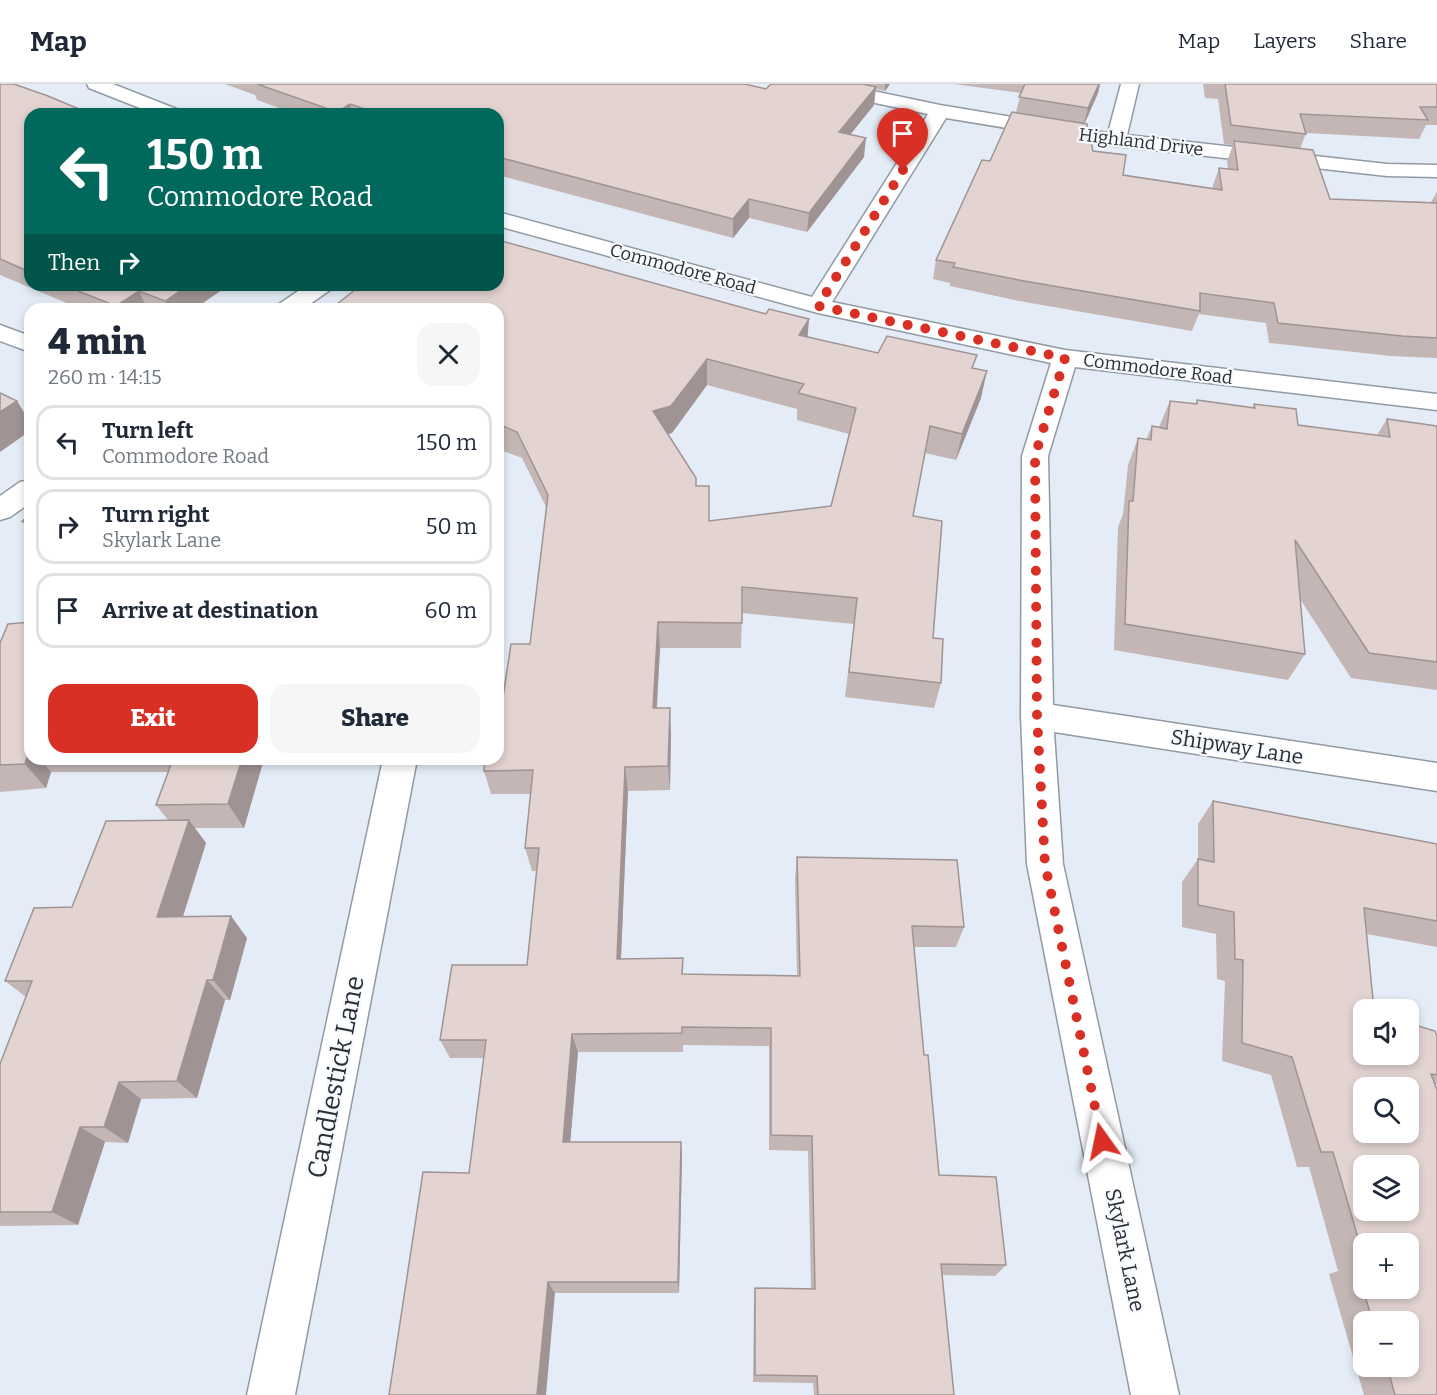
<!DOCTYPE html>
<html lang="en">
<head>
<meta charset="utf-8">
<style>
  :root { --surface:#fff; --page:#f6f6f7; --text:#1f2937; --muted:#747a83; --line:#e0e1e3; --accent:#d93025 }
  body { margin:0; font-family:Bitter,serif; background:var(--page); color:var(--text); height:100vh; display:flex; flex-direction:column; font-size:22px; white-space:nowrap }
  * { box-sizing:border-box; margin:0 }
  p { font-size:20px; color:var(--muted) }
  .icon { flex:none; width:33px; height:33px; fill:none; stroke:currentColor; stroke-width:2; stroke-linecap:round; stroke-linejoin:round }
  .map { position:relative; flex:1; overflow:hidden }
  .sheet { position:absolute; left:24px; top:219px; width:480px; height:462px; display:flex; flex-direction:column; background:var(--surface); border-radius:18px; box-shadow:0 3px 9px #0003 }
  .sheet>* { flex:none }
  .guide { position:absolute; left:24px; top:24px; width:480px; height:183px; border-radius:18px; box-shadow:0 3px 9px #0003; background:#00695c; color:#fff; overflow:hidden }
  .fabs { position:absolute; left:1353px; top:915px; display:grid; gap:12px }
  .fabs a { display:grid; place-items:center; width:66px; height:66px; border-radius:12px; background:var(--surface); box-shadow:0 3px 9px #0003; font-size:30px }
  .pin { position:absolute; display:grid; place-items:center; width:51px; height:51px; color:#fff; margin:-62px -26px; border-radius:50% 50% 50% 0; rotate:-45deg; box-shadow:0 0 6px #0007 }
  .pin .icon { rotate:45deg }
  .me { position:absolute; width:66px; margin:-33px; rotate:348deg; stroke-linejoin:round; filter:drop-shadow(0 0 4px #0008) }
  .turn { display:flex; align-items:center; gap:21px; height:126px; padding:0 24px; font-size:27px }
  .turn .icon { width:78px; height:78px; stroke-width:2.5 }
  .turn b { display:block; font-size:42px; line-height:51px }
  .then { display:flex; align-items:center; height:57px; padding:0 24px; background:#0003; gap:12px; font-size:22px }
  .round { display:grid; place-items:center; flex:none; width:63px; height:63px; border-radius:18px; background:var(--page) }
  .head { display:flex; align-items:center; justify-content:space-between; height:102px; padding:0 24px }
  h1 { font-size:36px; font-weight:800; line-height:45px }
  .cta { display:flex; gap:12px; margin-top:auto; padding:12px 24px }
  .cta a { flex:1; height:69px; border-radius:18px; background:var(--accent); color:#fff; font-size:24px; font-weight:800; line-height:69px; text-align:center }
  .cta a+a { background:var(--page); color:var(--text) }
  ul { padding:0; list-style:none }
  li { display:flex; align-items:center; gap:18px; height:75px; margin:0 12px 9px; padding:0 12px; border:3px solid var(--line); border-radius:18px }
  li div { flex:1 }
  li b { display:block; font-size:22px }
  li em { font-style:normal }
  header { display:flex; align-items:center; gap:36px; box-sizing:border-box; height:84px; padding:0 30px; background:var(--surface); border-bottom:2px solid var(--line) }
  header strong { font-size:28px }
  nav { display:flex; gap:33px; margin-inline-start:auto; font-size:21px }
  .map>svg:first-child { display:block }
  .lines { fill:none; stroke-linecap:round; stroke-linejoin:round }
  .minor-casing { stroke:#919aa3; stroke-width:3 }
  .minor { fill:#fff; fill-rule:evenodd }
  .wall { fill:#c3b6b5; fill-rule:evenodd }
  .shaded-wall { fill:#9f9493 }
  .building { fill:#e3d4d2; stroke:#9f9493; stroke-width:1.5; fill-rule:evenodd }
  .route { stroke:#d93025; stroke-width:10; stroke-dasharray:0 18 }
  .labels { text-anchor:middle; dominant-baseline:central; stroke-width:4.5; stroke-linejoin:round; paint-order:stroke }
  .far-street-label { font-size:18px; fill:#2a2e31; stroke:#f6fafe }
  .street-label { font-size:21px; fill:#2a2e31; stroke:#f6fafe }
  .near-street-label { font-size:26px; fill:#2a2e31; stroke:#f6fafe }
</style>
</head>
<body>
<header>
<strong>Map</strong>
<nav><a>Map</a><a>Layers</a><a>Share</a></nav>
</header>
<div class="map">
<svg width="1437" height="1311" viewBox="0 0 1437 1311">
  <rect width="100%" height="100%" fill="#e4edf7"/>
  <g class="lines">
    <g class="minor-casing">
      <g id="minor">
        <path d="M87,0H113L179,26L182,30H155L89,4Z"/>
        <path d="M804,0H840L940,21L1108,49L1121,0H1139L1127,51L1387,80L1437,81V93L1387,92L1116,62L946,34L832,218L1065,266L1437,310V326L1075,283L1048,372L1053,621L1437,679V707L1054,648L1063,780L1179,1311H1131L1027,780L1021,632L1022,372L1051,279L818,229L498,142V128L812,213L928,30L813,6L806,4Z"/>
        <path d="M307,201H334L330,206L303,225H275L279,220Z"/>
        <path d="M0,241L30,252V268L0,257Z"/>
        <path d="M30,396V419L10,433L0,436V412L20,398Z"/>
        <path d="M383,675H417L295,1311H247Z"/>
      </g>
    </g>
    <use href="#minor" class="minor"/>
  </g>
  <g class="wall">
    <path d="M0,0L30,30V201H229L194,225H81L0,191Z"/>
    <path d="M225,0H745L766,5L771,0H890L885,7L875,5L874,21L850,51L864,73L807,148L749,134L733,154L498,91V30H296L257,16L255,11Z"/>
    <path d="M953,0H1100L1098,9L1085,39L1093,67L1123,91L1212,104L1219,84L1228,85L1227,77L1233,61L1224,60L1218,15L1205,14L1203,0H1437V41H1426L1419,55L1306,49L1300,65L1330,115L1431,118L1437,108V274L1391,272L1269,259L1266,239L1199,230L1192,247L1019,217L950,202V199L933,195L936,176L990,77L1016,28L1021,9Z"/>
    <path d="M498,225L766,230L809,235L807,253L878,269L974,284L981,314L956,376L925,369L913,432L941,599L934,624L845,613L854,540L742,529L741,564H660L657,624L671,649L670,706L628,707L621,875L684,890L797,891L795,795L797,773L964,843L956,863H914L924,971L939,1091L1006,1181L995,1192L942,1191L954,1311H814L813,1299L753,1298L754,1215L755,1204L811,1205L808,1067L769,1066V962L683,961V968H578L570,1058L682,1073L679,1209H555L469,1089L484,974H450L440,956L527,881L537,787H532L525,764L531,710H491L484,687L501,626L530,560L547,425L522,374L498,365ZM707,301L797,325V336L849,350L831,422L709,437L696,402L668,350L672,349Z"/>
    <path d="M1197,316L1253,324L1254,320L1298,341L1377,351L1387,335L1437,342V606L1351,594L1300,515L1305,570L1288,596L1114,566L1118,443L1123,430L1128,381L1138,354L1146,356L1152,342L1159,343L1170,317L1195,320Z"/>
    <path d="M30,431V449L22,437Z"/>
    <path d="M0,559L30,675H264L244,744H195L206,759L183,833L247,854L230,916H225L197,1014L141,1015L128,1059L105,1058L78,1141L0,1142V980L26,913L5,897L72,823L168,736L156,721L168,688H51L46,704L0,708Z"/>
    <path d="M1213,717L1437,760V863L1367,850L1364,926L1437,952V1000L1435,1001L1437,1311H1364L1329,1190L1338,1187L1309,1083H1297L1271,991L1222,977L1225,897L1217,895L1216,850L1182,843V798L1198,775V740ZM1364,1160L1408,1204H1364ZM1364,1238H1408V1282H1364Z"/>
  </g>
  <g class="shaded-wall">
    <path d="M885,0H890L885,7Z"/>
    <path d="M1099,0H1100L1098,9L1083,43L1088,24Z"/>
    <path d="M876,3L874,21L837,67L839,48Z"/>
    <path d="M350,20L352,30H338L337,28Z"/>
    <path d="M866,54L864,73L807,148L809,129Z"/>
    <path d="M749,115V134L733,154V135Z"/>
    <path d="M189,201H229L194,225H168L165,217Z"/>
    <path d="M139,207L147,225H117L116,222Z"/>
    <path d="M809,235L807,261L799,251Z"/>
    <path d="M707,275V301L672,349L655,353L653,327Z"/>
    <path d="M987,287L981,314L956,376L962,350Z"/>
    <path d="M17,317L30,338V347L0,368V328Z"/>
    <path d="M658,538L660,564L655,649L653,624Z"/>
    <path d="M670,624L671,649L670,706L668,682Z"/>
    <path d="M30,664V675H40L51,688L46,704L25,680Z"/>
    <path d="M242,675H264L244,744L228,720Z"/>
    <path d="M625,683L628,707L620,895L617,875Z"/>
    <path d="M189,736L206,759L176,854L157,833Z"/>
    <path d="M231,832L247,854L230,916L213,896Z"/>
    <path d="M207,896L225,916L197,1014L177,997Z"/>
    <path d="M572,950L578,968L569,1073L563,1058Z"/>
    <path d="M119,998L141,1015L128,1059L104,1043Z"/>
    <path d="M80,1043L105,1058L78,1141L52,1128Z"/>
    <path d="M681,1058L682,1073L679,1209L678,1198Z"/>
    <path d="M548,1198L555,1209L546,1311H537Z"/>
  </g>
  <g class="building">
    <path d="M0,0H14L48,12L91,30H30V188L0,175Z"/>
    <path d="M257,0H745L766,5L771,0H863L876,3L839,48L866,54L809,129L749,115L733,135L498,73V30H380L350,20L337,28Z"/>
    <path d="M1025,0H1099L1088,24L1019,13Z"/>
    <path d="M1225,0H1437V23H1420L1428,36L1300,30L1306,50L1231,41Z"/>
    <path d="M1012,28L1087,40L1093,67L1126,71L1123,91L1222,106L1219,84L1238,86L1234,57L1313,66L1330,115L1437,119V254L1402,252L1278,239L1274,219L1200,209V227L1024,197L953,183L955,179L936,176L982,76L990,77Z"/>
    <path d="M498,156L766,230L769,225L809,235L799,251L878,269L887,252L977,271L972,284L987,287L962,350L930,342L913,432L942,437L933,554L943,555L941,599L849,588L857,514L742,503V539L658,538L653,624H670L668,682L625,683L617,875L683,874L682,890L800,892L797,773L957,776L964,843L912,842L924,971H928L939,1091L996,1093L1006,1181L941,1180L954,1311H818L817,1292L755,1291V1204L815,1205L812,1052L771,1051V944L682,943V949L572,950L563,1058H681L678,1198H548L537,1311H389L423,1088L469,1089L486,956H440L452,881H527L539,764H525L533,686L484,687L485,675H498V626H501L511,560H530L548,411L517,348L498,340V225H331L361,201H498ZM707,275L804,300L798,309L856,324L831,422L709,437V402H696V394L653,327L671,322Z"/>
    <path d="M63,201H189L165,217L139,207L116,222Z"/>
    <path d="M0,309L17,317L0,328Z"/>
    <path d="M1197,316L1255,324L1254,320L1296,325L1298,341L1390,353L1387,335L1437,342V578L1369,569L1295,456L1305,570L1125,540L1129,417H1133L1138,354L1151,356L1152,342L1167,345L1170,317L1197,320Z"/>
    <path d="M30,431V441L22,437Z"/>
    <path d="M30,538V664L25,680L0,681V559L8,540Z"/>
    <path d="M173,675H242L228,720L156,721Z"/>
    <path d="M1213,717L1437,760V837L1364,824L1374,926H1364V970H1408V939L1435,947L1437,952V991L1431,990L1437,1006V1311H1395L1387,1282H1408V1238H1373L1355,1179H1364V1204H1408V1160H1364V1174L1333,1068H1321L1292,973L1242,959L1243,876L1235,875L1234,828L1198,821V775L1214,778ZM1364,1004H1408V1048H1364ZM1364,1082H1408V1126H1364Z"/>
    <path d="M189,736L157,833L231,832L213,896H207L177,997L119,998L104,1043H80L52,1128H0V980L32,897H5L34,824L72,823L106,737Z"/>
  </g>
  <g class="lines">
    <path class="route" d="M903,86L818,222L1065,274L1035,372L1037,632L1045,780L1102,1057"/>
  </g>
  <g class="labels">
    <g class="far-street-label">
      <text transform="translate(1141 58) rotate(7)">Highland Drive</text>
      <text transform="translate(683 185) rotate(15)">Commodore Road</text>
      <text transform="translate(1158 285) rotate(7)">Commodore Road</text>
    </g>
    <g class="street-label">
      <text transform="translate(1237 663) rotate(9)">Shipway Lane</text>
      <text transform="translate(1125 1166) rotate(78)">Skylark Lane</text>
    </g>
    <g class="near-street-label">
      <text transform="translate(336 993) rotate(-79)">Candlestick Lane</text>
    </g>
  </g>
</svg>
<div class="fabs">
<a><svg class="icon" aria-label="sound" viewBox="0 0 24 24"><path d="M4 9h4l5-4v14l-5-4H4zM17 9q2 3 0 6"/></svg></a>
<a><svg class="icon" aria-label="search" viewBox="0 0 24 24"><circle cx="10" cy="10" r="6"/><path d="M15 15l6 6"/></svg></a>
<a><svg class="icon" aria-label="layers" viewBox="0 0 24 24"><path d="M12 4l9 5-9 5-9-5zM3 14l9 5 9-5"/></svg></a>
<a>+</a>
<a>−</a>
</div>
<div class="pin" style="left:903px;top:86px;background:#d93025"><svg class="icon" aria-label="arrive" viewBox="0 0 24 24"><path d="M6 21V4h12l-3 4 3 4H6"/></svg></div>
<svg class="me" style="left:1102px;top:1057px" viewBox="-20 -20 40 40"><path d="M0-17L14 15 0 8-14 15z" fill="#d93025" stroke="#fff" stroke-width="4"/></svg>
<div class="guide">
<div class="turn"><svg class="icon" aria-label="left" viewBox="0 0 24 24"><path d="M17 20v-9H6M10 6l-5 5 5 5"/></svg><div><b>150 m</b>Commodore Road</div></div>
<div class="then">Then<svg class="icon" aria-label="right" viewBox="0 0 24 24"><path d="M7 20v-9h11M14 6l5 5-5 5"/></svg></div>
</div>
<section class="sheet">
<div class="head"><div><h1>4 min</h1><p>260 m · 14:15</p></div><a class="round"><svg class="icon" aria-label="close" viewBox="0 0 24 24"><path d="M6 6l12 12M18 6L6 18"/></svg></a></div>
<ul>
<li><svg class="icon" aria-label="left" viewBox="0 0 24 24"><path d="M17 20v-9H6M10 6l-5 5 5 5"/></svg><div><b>Turn left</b><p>Commodore Road</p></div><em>150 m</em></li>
<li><svg class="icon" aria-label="right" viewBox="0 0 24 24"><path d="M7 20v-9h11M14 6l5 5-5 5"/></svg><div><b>Turn right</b><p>Skylark Lane</p></div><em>50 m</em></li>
<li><svg class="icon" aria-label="arrive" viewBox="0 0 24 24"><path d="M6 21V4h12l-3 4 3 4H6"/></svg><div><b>Arrive at destination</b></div><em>60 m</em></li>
</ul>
<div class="cta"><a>Exit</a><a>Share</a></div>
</section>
</div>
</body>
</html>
